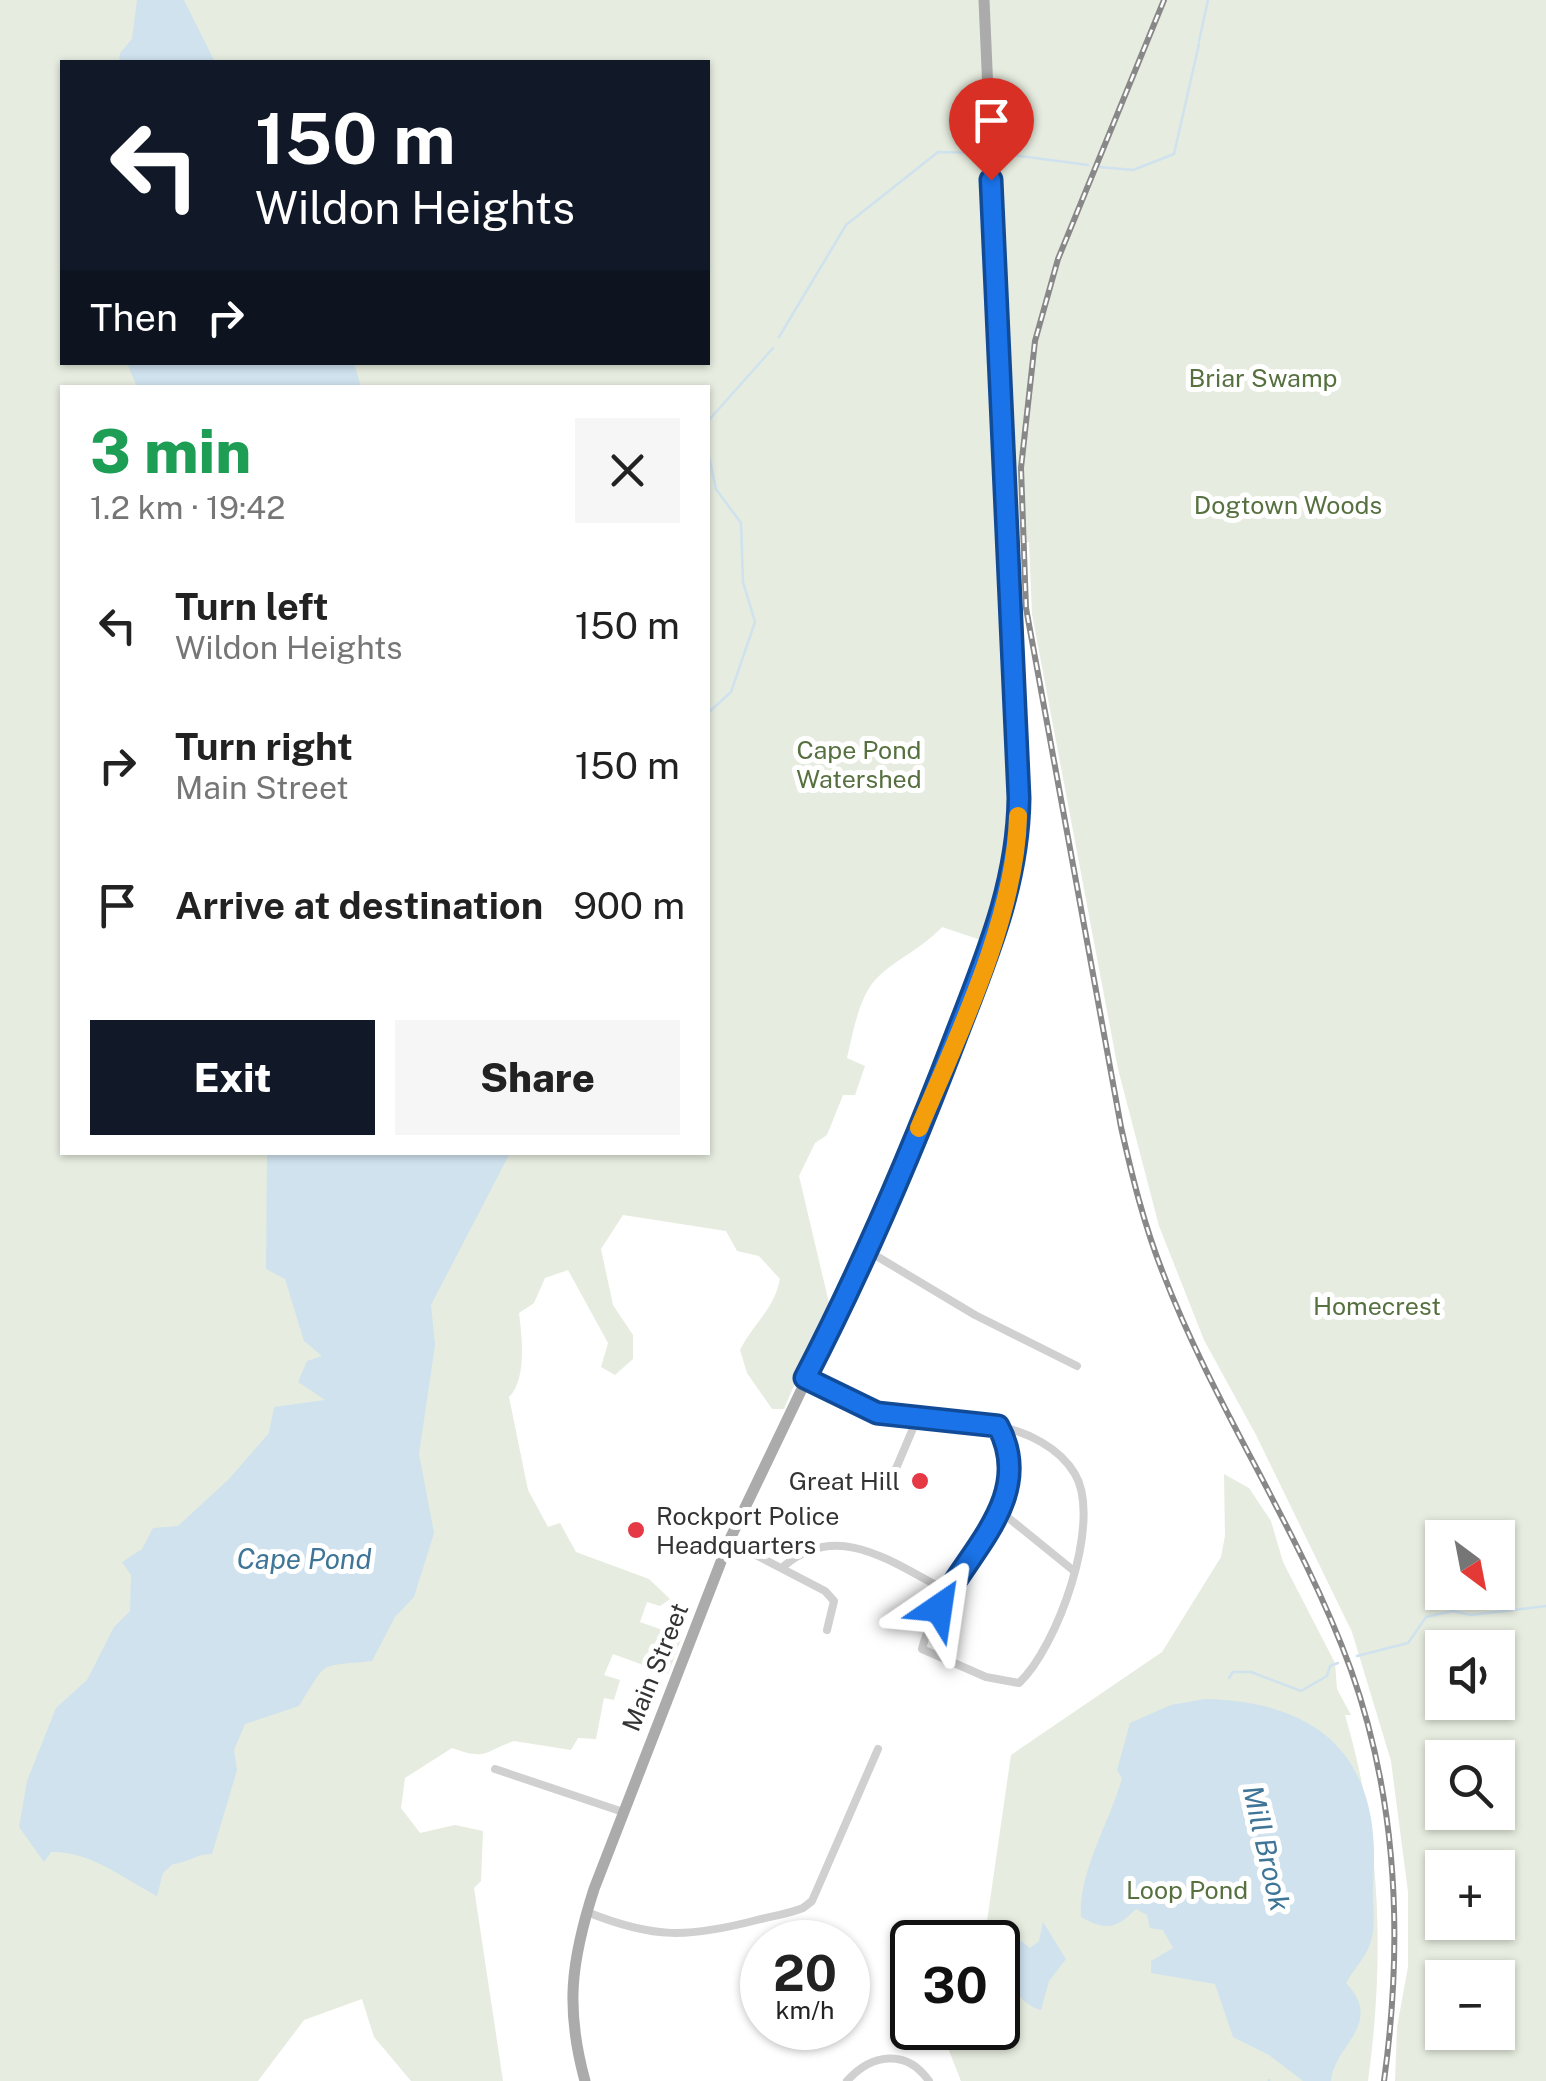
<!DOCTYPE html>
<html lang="en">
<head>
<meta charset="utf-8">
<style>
  :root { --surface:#fff; --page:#f6f6f6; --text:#222; --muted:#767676; --accent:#111827 }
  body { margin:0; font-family:"Public Sans",sans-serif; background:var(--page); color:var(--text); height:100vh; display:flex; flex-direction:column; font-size:38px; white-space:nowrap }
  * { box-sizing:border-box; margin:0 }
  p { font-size:32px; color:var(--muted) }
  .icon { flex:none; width:55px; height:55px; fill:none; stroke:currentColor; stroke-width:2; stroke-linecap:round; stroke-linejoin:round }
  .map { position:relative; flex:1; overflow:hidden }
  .details { position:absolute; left:60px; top:385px; width:650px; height:770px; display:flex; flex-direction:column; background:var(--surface); border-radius:0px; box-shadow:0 2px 8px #0004 }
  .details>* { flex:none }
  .top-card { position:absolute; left:60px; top:60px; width:650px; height:305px; border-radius:0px; box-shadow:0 2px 8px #0004; background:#111827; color:#fff; overflow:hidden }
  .needle { width:65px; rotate:148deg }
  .buttons { position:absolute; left:1425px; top:1520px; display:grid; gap:20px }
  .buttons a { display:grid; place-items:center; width:90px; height:90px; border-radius:0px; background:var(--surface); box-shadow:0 2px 8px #0004; font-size:50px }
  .speed { position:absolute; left:740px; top:1920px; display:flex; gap:20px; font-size:50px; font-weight:700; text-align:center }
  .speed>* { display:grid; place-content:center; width:130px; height:130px; border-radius:50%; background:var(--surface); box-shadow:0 2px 8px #0004; line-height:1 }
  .speed small { font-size:25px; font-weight:400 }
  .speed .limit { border:5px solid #111; border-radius:15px; background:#fff; color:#111 }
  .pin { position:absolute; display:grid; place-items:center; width:85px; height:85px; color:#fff; margin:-102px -42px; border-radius:50% 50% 50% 0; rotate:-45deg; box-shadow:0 0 10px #0007 }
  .pin .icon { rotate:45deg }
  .me { position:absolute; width:110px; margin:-55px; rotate:32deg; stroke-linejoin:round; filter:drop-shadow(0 0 8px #0008) }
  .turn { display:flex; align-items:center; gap:35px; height:210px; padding:0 30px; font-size:45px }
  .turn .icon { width:130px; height:130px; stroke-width:2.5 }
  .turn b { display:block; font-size:70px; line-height:85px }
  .then { display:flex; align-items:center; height:95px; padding:0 30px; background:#0003; gap:20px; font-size:38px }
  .round { display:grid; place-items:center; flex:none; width:105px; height:105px; border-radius:0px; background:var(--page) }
  .head { display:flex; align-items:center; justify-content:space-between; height:170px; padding:0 30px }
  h1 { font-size:60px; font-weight:800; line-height:75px; color:#1e9e55 }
  .cta { display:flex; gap:20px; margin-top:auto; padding:20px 30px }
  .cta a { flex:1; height:115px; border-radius:0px; background:var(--accent); color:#fff; font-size:40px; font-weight:800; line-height:115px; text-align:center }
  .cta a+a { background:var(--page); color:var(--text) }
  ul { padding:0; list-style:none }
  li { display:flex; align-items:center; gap:30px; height:140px; padding:0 30px }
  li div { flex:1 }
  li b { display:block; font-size:38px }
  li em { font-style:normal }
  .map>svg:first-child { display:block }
  .green { fill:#e6ecdf; fill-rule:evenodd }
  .water { fill:#cfe2ee }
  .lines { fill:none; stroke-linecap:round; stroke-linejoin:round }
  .stream { stroke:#cfe2ee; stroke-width:2.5 }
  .street { stroke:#d0d0d0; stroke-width:8 }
  .primary { stroke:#ababab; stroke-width:11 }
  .rail-casing { stroke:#888; stroke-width:6 }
  .rail { stroke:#fff; stroke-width:2.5; stroke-dasharray:8; stroke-linecap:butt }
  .route-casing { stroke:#114b97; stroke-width:25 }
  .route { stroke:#1a73e8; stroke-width:18 }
  .slow { stroke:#f59e0b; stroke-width:18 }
  .poi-dot { fill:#e63946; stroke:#fff; stroke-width:4 }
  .labels { text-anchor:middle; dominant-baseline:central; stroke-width:10; stroke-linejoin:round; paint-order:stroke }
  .park-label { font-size:25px; fill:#56703f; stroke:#fff }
  .poi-label { font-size:25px; fill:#333; stroke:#fff; text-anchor:end }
  .street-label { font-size:25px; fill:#333; stroke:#fff }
  .water-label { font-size:28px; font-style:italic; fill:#3f7597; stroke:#fff }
</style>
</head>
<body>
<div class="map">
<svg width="1546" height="2081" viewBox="0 0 1546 2081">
  <rect width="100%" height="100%" fill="#fff"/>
  <g class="green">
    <path d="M0,0H1546V2081H1395L1397,2027L1408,1967V1892L1391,1761L1352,1632L1256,1435L1204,1340L1159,1226L1118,1069L1032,614L1029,542L999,545C1005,676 1034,817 984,941L942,927C920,950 898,958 879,976C859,994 853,1033 847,1058L865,1066L855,1095H843L827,1135L815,1143L799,1176L829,1303L784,1409H772L747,1373L740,1350C754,1322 774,1310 780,1279L759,1256L737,1251L726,1231L623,1215L601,1249L613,1305L633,1335V1359L615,1375L601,1367L608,1343L568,1270L545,1278L534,1303L519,1313C522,1337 527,1379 509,1397L528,1490L548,1527L560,1523L576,1552L649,1579L670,1599L660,1606L647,1602L640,1622L682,1637L668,1674L613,1654L604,1675L620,1680L614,1700L604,1698L596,1739L578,1738L571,1750L514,1741C484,1751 487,1761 452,1748L405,1778L401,1808L420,1833L455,1825L483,1831L481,1881L474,1888L503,2081H411L374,2037L362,1999L304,2020L258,2081H0ZM62,62H708V362H62ZM62,388H708V1152H62ZM1442,1538H1498V1592H1442ZM1442,1648H1498V1702H1442ZM1442,1758H1498V1812H1442ZM1442,1868H1498V1922H1442ZM1442,1978H1498V2032H1442Z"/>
    <path d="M1224,1474L1249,1488L1271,1521L1283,1562L1335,1663L1337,1689L1351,1715H1345C1381,1837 1385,1956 1368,2081H961L940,2028H998V1942H984L1011,1755L1162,1652L1221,1557L1225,1536Z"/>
  </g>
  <g class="water">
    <path d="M137,0H184L215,62H119L120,53L132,39Z"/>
    <path d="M127,363H354L361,387H137Z"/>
    <path d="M267,1153H510L431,1305L435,1345L419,1454L434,1533L414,1597L395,1617L372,1661C316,1667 329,1659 299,1706L245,1724L234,1750L237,1770L212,1854C197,1853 188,1863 173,1864L163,1873L157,1896C124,1879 91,1851 51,1852L44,1862L19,1827L27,1781L56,1708L87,1680L114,1627L130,1611L131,1575L122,1562L142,1549L153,1528L178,1526L229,1479L269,1433L274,1407L325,1400L298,1382L307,1361L322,1356L304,1341L285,1279L266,1269Z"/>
    <path d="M1205,1699C1325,1702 1383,1762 1373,1883C1372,1904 1377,1923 1370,1944C1366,1957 1353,1970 1346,1983C1385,2024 1334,2045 1331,2081H1303L1269,2055L1233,2037L1215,1984L1151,1973V1961L1173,1948L1163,1930L1150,1928L1147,1915L1136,1909C1116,1929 1106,1931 1081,1917C1078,1872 1110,1822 1122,1778L1117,1770L1130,1723L1171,1705Z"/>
    <path d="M1043,1922L1066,1959L1049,1981L1041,2010C1009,2000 1010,1972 1010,1943L1016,1937L1030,1948L1039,1941Z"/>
  </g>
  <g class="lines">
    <g class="stream">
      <path d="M1199,41L1208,0"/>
      <path d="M1004,154L1088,165"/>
      <path d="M1099,167L1133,170L1174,154L1199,44"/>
      <path d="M779,337L846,225L938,152L981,153"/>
      <path d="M708,421L773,348"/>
      <path d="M708,452L716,489L741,523L743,582L755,622L731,692L708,713"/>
      <path d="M1357,1656L1408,1643L1426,1617L1453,1611L1471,1615L1546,1606"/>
      <path d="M1229,1678L1233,1672H1251L1301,1691L1327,1676L1330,1666L1338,1663"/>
      <path d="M1269,2080V2081"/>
    </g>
    <g class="street">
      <path d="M868,1251L975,1315L1077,1366"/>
      <path d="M805,1378L877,1413L998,1426"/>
      <path d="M998,1426C1027,1432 1059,1447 1075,1474C1103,1521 1057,1648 1019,1683L986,1677L922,1649C940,1575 1043,1509 998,1426Z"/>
      <path d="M889,1485L917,1419"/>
      <path d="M1000,1511L1074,1571"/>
      <path d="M729,1541L825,1591L834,1601L827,1630"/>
      <path d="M784,1566C839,1520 892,1563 947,1591"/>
      <path d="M495,1769L623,1812"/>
      <path d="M587,1912C654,1939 688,1938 757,1920C773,1916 788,1914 803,1908L812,1901L878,1749"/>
      <path d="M847,2081C871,2054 906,2048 929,2081"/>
    </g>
    <path class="primary" d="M585,2081C565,2008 571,1961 594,1889L729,1541L868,1251L938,1082L1001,918L1013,873L1019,798L984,0"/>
    <g class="rail-casing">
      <path id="rail" d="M1164,0L1058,259L1035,341L1021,468L1026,608L1121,1127C1132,1176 1144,1225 1163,1273C1215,1409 1301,1532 1351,1670C1398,1802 1403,1943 1384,2081"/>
    </g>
    <use href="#rail" class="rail"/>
  </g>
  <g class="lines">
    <g class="route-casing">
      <path id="route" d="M939,1608C968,1551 1036,1496 998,1426L877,1413L805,1378C862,1268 910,1156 954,1041C985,960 1018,886 1019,798L991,180"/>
    </g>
    <use href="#route" class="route"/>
    <path class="slow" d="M919,1128C958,1036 1016,916 1018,816"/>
  </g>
  <g class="poi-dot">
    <circle cx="920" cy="1481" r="10"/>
    <circle cx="636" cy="1530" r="10"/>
  </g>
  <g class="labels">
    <g class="park-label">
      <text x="1263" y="378">Briar Swamp</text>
      <text x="1288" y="505">Dogtown Woods</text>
      <text x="859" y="750">Cape Pond<tspan x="859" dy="29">Watershed</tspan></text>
      <text x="1377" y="1306">Homecrest</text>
      <text x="1187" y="1890">Loop Pond</text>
    </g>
    <g class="poi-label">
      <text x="900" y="1481">Great Hill</text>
      <text x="656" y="1516" text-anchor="start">Rockport Police<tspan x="656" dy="29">Headquarters</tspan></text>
    </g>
    <g class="street-label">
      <text transform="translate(655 1667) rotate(-68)">Main Street</text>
    </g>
    <g class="water-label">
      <text x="304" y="1558">Cape Pond</text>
      <text transform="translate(1267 1848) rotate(77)">Mill Brook</text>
    </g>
  </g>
</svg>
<div class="buttons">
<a><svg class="needle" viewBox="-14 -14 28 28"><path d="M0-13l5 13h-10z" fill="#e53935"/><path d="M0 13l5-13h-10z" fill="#767676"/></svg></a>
<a><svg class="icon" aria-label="sound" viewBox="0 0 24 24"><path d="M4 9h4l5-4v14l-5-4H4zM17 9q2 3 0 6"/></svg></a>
<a><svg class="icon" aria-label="search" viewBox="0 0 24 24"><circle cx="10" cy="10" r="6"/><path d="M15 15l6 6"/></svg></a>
<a>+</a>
<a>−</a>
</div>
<div class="speed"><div>20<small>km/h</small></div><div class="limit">30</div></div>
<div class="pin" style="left:991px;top:180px;background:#d93025"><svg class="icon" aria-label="arrive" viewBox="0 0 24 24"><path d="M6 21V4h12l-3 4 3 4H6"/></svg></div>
<svg class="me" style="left:939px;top:1608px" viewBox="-20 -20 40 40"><path d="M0-17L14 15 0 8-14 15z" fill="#1a73e8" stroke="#fff" stroke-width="4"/></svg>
<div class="top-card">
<div class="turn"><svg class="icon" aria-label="left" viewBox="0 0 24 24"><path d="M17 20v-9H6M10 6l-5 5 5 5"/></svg><div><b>150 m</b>Wildon Heights</div></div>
<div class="then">Then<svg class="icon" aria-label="right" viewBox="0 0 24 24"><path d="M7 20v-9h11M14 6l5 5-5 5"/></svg></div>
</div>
<section class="details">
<div class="head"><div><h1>3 min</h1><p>1.2 km · 19:42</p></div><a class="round"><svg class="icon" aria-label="close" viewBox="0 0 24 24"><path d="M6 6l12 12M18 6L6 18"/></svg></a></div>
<ul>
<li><svg class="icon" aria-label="left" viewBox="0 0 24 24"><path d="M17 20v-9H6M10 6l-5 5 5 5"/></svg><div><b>Turn left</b><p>Wildon Heights</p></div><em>150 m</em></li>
<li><svg class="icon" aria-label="right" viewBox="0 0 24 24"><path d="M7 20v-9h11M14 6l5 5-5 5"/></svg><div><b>Turn right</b><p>Main Street</p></div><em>150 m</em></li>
<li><svg class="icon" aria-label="arrive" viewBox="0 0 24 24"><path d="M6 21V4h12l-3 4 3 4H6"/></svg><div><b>Arrive at destination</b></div><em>900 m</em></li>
</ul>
<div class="cta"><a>Exit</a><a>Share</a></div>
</section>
</div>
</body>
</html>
